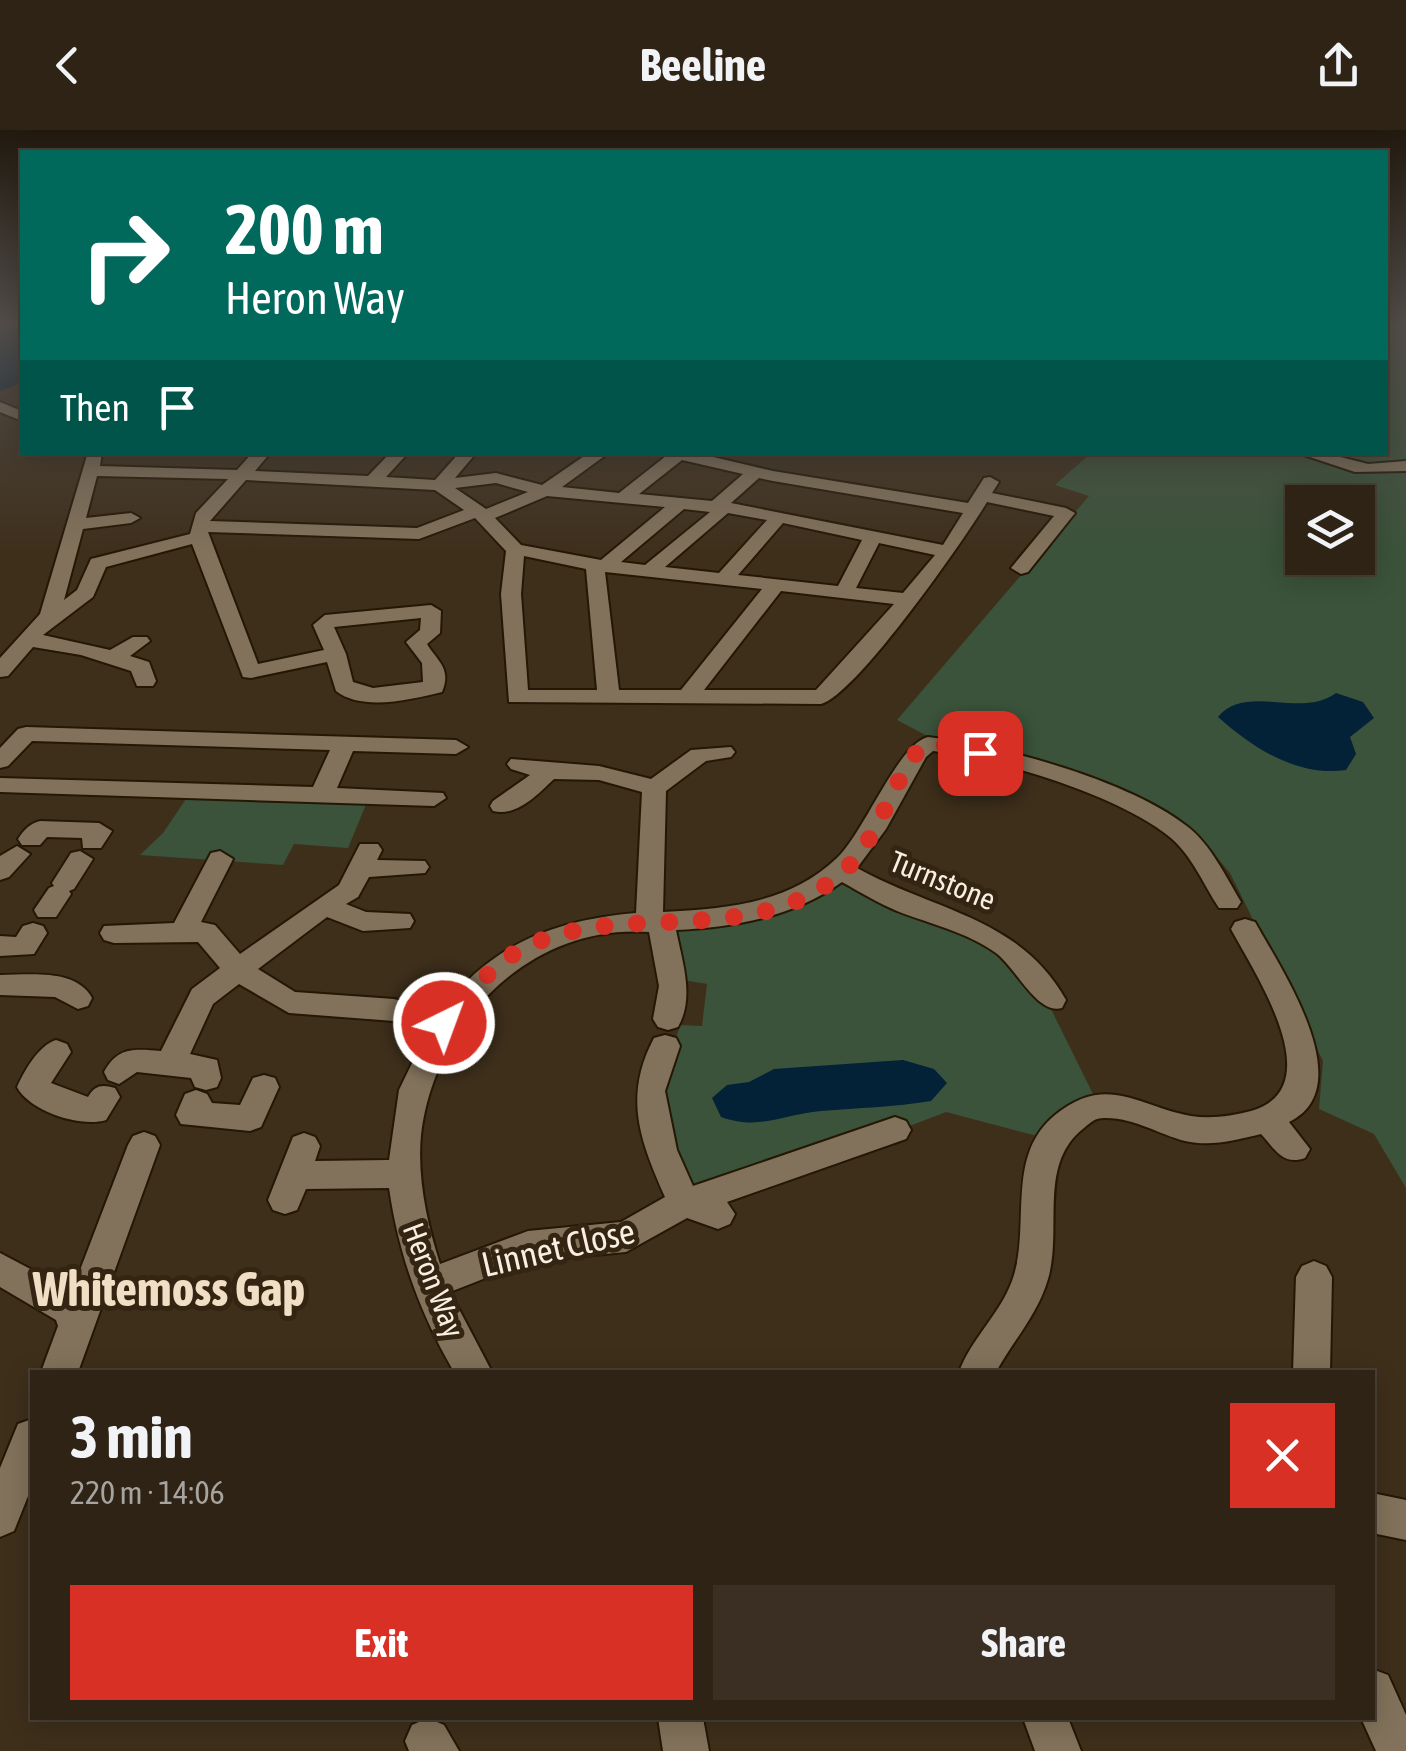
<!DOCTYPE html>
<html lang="en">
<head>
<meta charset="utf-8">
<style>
  :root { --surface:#2e2314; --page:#3a2f22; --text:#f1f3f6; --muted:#a7a4a0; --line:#494034; --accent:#d93025 }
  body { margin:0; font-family:"Asap Condensed",sans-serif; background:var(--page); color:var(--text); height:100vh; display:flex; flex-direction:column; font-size:38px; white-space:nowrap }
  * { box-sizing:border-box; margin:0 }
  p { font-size:32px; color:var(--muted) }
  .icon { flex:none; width:55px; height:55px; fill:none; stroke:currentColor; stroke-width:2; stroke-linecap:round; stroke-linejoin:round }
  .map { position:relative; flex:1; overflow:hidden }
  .panel { position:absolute; left:30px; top:1240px; width:1345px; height:350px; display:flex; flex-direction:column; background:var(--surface); border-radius:0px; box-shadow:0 5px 25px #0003,0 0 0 2px var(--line) }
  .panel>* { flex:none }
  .hud { position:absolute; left:20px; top:20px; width:1368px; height:305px; border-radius:0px; box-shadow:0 5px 25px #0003,0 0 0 2px var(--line); background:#00695c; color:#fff; overflow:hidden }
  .controls { position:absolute; left:1285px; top:355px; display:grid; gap:20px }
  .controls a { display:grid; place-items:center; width:90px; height:90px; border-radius:0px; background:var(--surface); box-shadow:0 5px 25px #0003,0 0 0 2px var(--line); font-size:50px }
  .pin { position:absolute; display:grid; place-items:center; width:85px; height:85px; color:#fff; margin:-42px; border-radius:20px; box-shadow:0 5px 15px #0006 }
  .me { position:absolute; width:110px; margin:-55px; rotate:42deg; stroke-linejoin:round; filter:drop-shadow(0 0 8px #0008) }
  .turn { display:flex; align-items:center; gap:35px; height:210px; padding:0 40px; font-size:45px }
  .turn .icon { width:130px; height:130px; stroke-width:2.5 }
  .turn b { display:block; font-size:70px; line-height:85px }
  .then { display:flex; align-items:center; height:95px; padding:0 40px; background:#0003; gap:20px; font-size:38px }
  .round { display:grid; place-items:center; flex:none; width:105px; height:105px; border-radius:0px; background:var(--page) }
  .summary { display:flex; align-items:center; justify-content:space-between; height:170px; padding:0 40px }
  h1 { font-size:60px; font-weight:700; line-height:75px }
  .action { display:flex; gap:20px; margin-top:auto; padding:20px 40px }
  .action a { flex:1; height:115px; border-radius:0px; background:var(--accent); color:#fff; font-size:40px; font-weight:700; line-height:115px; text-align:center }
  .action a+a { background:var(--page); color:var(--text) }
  header { display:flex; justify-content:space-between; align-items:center; height:130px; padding:0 40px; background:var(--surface); font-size:45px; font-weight:700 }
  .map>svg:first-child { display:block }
  .green { fill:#3b533a; fill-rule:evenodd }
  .water { fill:#032137 }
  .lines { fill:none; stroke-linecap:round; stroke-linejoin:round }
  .minor-casing { stroke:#241704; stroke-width:4 }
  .minor { fill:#82725b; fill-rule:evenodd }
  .route { stroke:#d93025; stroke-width:18; stroke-dasharray:0 32.4 }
  .labels { text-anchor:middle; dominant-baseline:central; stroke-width:10; stroke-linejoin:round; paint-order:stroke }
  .street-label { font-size:30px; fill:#f8efe2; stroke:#332511 }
  .near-street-label { font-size:35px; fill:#f8efe2; stroke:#332511 }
  .near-district-label { font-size:48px; font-weight:bold; fill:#f0dec5; stroke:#332511 }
</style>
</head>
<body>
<header><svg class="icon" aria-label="back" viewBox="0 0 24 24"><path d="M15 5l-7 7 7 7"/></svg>Beeline<svg class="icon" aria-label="share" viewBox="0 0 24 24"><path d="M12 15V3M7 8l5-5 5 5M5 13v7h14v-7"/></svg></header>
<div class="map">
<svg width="1406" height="1621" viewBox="0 0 1406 1621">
  <rect width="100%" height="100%" fill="#3e2f1b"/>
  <g class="green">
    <path d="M1385,196H1406V1058L1374,1004L1319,979L1323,931L1230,743L1194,701L1142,668L1044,635L937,611L897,590L1089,366L1055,355L1091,323L1385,322ZM1302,372H1358V428H1302Z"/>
    <path d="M188,666L367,672L348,718L294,714L283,735L140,725L163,703Z"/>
    <path d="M838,750L997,815L1049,875L1095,968L1041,1007L946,982L907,997L885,990L687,1057L658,966L680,895L702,896L707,854L683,850L672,796Z"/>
  </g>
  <g class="water">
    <path d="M0,196H22V253L0,261Z"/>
    <path d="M1336,563L1363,572L1374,588L1350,607L1356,624L1346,640C1297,647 1253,618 1218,587C1246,553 1302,589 1336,563Z"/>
    <path d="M903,930L934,939L947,953L931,971C894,977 858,978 821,981C783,984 761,1001 721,987L712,968L727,955L749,952L774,939Z"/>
  </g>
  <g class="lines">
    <g class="minor-casing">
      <g id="minor">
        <path d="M0,272L22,281V291L0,282Z"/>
        <path d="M88,322H102L100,336L237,340L253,322H271L255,341L368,346L391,322H409L386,347L435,350L460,322H477L455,348L496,343L542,355L590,322H610L562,357L619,363L666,326L660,322H692L773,341L968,373L984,348L990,347L999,352L992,363L1066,378L1075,383L1028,442L1021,444L1011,438L1054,386L987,372C965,409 856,565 821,574L509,572L501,464L506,421L475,388L419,409L208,402L258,534L324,520L313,495L325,485L431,475L441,481L440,503L427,514C437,531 452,538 442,562C412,569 363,582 336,561L327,532L251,548L243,547L192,414L106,437L93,467L43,505L110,520L133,507H147L150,511L130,526L149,532L156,551L153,556H137L131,541L81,525L33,517L8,546L0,547V528L40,484ZM682,330L743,344L712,371L639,364ZM97,346L228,349L196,383L190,404L91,429L77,460L64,470L83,399L131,393L140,388L131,383L86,388ZM759,348L773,351L963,383L943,415L731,373ZM246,350L435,360L464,380L417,398L210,391ZM496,353L528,362L486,379L455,358ZM547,366L665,377L601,430L521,415L495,388ZM684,379L710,382L645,435L621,432ZM728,383L767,390L719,443L665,437ZM783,393L862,410L838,456L738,445ZM879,413L935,425L903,463L856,458ZM524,426L586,439L597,560H528L521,464ZM605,442L762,459L681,560H619ZM781,461L894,474L816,560H704ZM421,488L420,500L406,512L422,533L423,552L373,558L353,552L346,524L334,497Z"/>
        <path d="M1321,322L1368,334L1406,331V341L1355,342L1298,323Z"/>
        <path d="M26,597L456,610L468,617L456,624L353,621L337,658L443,663L446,668L434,676L0,662V648L313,657L330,620L32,611L8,636L0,638V618L18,599Z"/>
        <path d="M928,607C1001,615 1130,651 1188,697C1211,715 1226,747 1241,772L1237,778H1219C1204,755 1192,726 1171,708C1119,665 999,629 933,621L926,627L886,699L857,738C934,781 1020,787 1066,870L1062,878C1037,885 1017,839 996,823C967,802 930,794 897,781C878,773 860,762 842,752C793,787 735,797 676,800C682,831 695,867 678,897L668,900L658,897L653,889L659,856L649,802C531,793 434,892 421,1005C417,1048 427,1093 440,1134L528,1101L621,1092L665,1067C640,1010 623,967 654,908L665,905L676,908L680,916L665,961L677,1020L693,1056L895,987L906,991L911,1000L906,1009L727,1072L735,1084L730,1094L718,1099L687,1088L626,1122L529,1131L450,1162L492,1242H454C420,1183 399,1126 389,1058L306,1059L297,1080L285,1084L273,1080L268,1070L293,1007L304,1003L315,1007L320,1016L315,1031L389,1030L399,960L428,900L394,891L289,883L239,854L213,874L190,924L217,930L221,948L217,957L206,960L195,957L191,948L137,942L119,954L108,950L104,942C118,916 135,919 161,921L192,859L220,838L198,812L114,813L104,810L100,803L104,796L174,793L211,723L220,721L233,729L201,792L215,795L240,824L339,755L360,714H378L382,720L377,730L425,731L429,737L425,743L369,747L358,767L346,774L366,782L410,784L414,791L410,798L363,801L327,787L258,839L295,862L394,869L441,881C491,814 555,790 636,783L642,662L599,650L554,649C538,664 517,687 493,681L490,676L493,671L530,645L511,639L507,634L511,629L599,636L651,649L691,620L731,617L735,622L731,627L706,631L666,661L663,782C725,779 789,774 837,728C865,701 898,614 928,607Z"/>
        <path d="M40,691L99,693L112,701L101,718H83L82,708L47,707L40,715H22L18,709C24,700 29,694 40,691Z"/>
        <path d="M17,716L30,724L9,747L0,750V726Z"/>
        <path d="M80,721L93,729L74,759L69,761L71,764L56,787H38L34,780L49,758L54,756L52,753L71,723Z"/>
        <path d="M1245,789L1255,792L1259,799C1283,842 1360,958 1289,992L1310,1019L1305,1028C1283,1036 1275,1019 1261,1004C1236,1010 1211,1017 1185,1011C1158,1004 1133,987 1104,988C1095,988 1091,992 1084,998C1037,1034 1063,1099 1048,1149C1038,1184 1013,1211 996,1242H959C971,1209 1000,1184 1012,1151C1032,1097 1004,1027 1055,985C1107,943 1137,976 1191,986C1211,989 1232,986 1251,981C1332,958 1255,844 1231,799L1235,792Z"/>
        <path d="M33,793L43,796L47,803L34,824L0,826V806L16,807L23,796Z"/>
        <path d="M0,845C29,845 76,838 92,868L88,876L78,879L55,867L0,865Z"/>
        <path d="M56,910L67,914L71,922L51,953L88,967C95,955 102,954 115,958L120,967L106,990C81,998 29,981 17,957C25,940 38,916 56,910Z"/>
        <path d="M264,945L275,948L279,957L261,997L250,1001L181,994L176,985L185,964L196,960L207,964L212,973L240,975L253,948Z"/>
        <path d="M144,1002L155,1006L160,1015L78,1242H41L58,1196L56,1190L0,1157V1123L72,1161L128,1015L133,1006Z"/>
        <path d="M1314,1131L1326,1136L1332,1147L1330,1242H1293L1296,1147L1302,1136Z"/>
        <path d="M32,1289V1356L14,1401L0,1407V1338L18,1294Z"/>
        <path d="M1372,1363L1406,1370V1410L1372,1403Z"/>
        <path d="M1372,1539L1388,1545L1406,1585V1621H1376L1361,1588H1372Z"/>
        <path d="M428,1588L444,1595L459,1621H409L405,1611L412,1595Z"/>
        <path d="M658,1588H703L709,1621H663Z"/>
        <path d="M1023,1588H1068L1081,1621H1035Z"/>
      </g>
    </g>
    <use href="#minor" class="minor"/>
  </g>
  <linearGradient id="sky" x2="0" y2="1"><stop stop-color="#221a0f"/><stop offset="0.46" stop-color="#524d4a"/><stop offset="1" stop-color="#524d4a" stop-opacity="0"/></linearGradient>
  <rect width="1406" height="423" fill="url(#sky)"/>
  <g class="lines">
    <path class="route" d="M444,893C466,869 487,840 515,823C611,765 753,824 844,741C880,707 890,655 920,618L947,615L980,623"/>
  </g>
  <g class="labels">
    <g class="street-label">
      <text transform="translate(943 750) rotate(22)">Turnstone</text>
      <text transform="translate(434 1150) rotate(69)">Heron Way</text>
    </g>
    <g class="near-street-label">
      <text transform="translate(558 1117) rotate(-13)">Linnet Close</text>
    </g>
    <g class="near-district-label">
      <text x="169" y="1158">Whitemoss Gap</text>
    </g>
  </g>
</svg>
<div class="controls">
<a><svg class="icon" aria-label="layers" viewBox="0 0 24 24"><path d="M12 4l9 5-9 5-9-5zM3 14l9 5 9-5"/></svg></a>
</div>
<div class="pin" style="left:980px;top:623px;background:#d93025"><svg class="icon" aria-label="arrive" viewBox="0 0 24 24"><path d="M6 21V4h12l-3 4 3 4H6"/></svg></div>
<svg class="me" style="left:444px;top:893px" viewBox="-20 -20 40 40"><circle r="17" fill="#d93025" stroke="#fff" stroke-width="3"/><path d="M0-11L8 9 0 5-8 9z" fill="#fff"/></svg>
<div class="hud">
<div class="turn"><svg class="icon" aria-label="right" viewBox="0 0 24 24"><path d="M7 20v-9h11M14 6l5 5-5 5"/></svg><div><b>200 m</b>Heron Way</div></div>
<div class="then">Then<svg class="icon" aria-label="arrive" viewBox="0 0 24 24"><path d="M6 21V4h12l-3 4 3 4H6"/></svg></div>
</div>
<section class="panel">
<div class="summary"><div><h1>3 min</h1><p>220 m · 14:06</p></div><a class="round" style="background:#d93025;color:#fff"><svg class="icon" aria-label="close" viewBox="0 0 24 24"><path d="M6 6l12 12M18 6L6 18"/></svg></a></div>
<div class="action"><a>Exit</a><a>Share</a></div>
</section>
</div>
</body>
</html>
